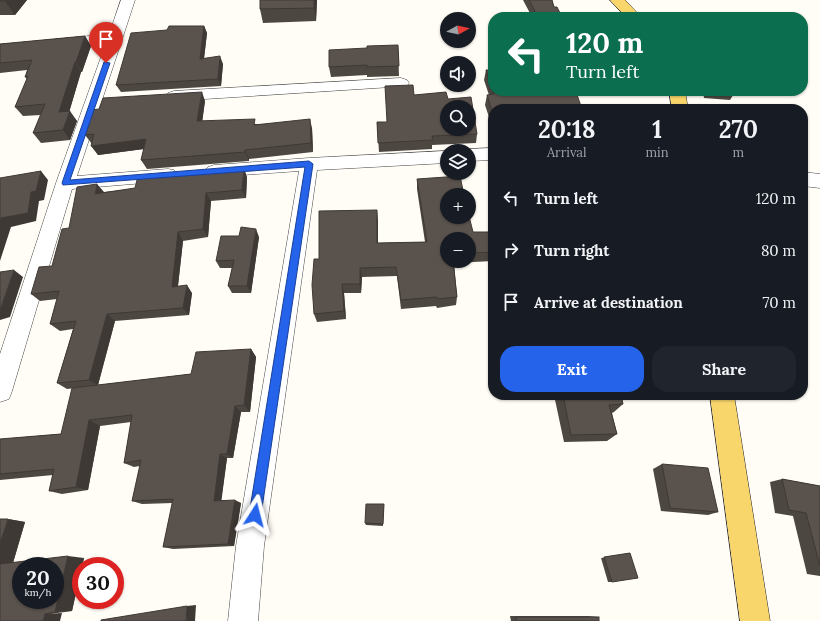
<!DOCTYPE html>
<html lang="en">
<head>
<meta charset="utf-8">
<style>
  :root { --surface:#171b24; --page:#20242c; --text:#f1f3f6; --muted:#9ea1a6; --accent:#2563eb }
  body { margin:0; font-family:Lora,serif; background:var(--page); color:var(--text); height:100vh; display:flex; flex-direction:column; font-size:15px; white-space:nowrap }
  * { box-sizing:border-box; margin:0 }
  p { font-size:13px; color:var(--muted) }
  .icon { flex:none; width:22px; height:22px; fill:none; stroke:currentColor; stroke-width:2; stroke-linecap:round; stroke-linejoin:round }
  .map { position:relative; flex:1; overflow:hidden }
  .details { position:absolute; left:488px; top:104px; width:320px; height:296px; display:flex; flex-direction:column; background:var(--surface); border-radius:16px; box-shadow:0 1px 3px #0004 }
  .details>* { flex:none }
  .guide { position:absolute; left:488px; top:12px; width:320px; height:84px; border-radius:16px; box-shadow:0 1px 3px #0004; background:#0b6e4f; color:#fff; overflow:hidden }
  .needle { width:26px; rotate:82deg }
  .controls { position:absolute; left:440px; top:12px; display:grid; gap:8px }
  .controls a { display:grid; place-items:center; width:36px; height:36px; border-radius:50%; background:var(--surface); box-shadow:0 1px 3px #0004; font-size:20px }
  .speed { position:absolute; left:12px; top:557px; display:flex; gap:8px; font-size:20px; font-weight:700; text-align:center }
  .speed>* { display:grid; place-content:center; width:52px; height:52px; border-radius:50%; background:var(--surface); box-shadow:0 1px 3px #0004; line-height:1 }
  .speed small { font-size:10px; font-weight:400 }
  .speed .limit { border:6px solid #d22; background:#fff; color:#111 }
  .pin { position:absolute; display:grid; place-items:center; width:34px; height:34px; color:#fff; margin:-41px -17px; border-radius:50% 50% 50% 0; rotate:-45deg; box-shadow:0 0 4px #0007 }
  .pin .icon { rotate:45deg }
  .me { position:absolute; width:44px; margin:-22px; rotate:9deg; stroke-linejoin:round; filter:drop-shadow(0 0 3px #0008) }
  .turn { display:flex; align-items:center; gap:14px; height:84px; padding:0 12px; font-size:18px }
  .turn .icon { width:52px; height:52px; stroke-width:2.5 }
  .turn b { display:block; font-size:28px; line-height:34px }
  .eta { display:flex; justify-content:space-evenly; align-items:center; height:68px; text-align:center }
  .eta b { font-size:24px; font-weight:700; line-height:28px }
  .button { display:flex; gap:8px; margin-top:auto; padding:8px 12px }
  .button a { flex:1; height:46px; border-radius:16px; background:var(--accent); color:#fff; font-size:16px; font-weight:700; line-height:46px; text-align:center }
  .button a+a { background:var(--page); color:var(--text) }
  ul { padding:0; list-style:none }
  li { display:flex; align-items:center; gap:12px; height:52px; padding:0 12px }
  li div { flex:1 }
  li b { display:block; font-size:15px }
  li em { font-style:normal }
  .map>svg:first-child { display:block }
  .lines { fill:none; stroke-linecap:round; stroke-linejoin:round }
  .minor-casing { stroke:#444; stroke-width:1 }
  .major-casing { stroke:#222; stroke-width:1 }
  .path { stroke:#333; stroke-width:1.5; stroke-dasharray:3 1.5; stroke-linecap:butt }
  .minor { fill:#fff; fill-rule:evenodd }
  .major { fill:#f9d66b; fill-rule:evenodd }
  .wall { fill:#4d4742; fill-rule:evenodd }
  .shaded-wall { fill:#3f3936 }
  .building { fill:#5a524d; stroke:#3f3936; fill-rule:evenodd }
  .route { fill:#2563eb; stroke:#184099 }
</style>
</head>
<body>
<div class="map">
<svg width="820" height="621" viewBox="0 0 820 621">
  <rect width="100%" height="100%" fill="#fffdf5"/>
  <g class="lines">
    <g class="minor-casing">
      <g id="minor">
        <path d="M121,0H135L77,176L168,169L174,170L177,175L174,180L168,181L72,189L12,391L9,399L0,402V354L56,183L106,43L0,53V45L109,34Z"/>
        <path d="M401,78L407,80L409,83L407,86L174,101L168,99L166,96L168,93L174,91Z"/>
        <path d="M493,148V160L469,161V151H463L469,149Z"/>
        <path d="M447,151V163L317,170L264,546L258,621H228L236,546L299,171L214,177L208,175L205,171L208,167L214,165L309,158Z"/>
        <path d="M803,172L820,174V188L803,186Z"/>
      </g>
    </g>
    <g class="major-casing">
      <g id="major">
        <path d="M610,0H625L641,17H626Z"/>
        <path d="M669,91H685L688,109H672Z"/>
        <path d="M710,395H734L770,621H740Z"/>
      </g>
    </g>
    <path class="path" d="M778,109L796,107"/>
    <use href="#minor" class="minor"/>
    <use href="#major" class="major"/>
  </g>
  <g class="wall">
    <path d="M0,0H27L15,15H0Z"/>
    <path d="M260,0H317L316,21L263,23L260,9Z"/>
    <path d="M523,0H552L554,7L562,17H532Z"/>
    <path d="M204,26L207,33L204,58L223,64L221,86L121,92L116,85L167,30Z"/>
    <path d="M85,36L91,46L82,72H81L69,112L77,121L70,140L41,143L33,133L41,115L23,116L15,107L27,79L25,77L27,70L0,73V44Z"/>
    <path d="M398,45L399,76L367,77V75L331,77L329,67L367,48Z"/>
    <path d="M486,70L519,95L493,109V129L485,105L487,95H489L484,80Z"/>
    <path d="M703,91H735V92L730,100L704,98Z"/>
    <path d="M414,95L448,99L477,134L476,143L432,145V149L379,152L377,122H387Z"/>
    <path d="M205,101L202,121L257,124L312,128L313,152L249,159V161L147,169L141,160L144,149L98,155L92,144L85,135L86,131L85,129L99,109Z"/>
    <path d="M247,177L246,198L211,201L208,237L183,241L178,286L192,293L189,315L115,321L98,385L191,374L251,349L256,357L250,412H241L233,458H227L221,500L241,503L234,546L173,549L163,547L173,503L142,504L132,501L140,466L134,467L124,463L131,422L100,426L88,490L62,494L49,491L53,475L0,480V439L61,434L93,386L67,389L57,383L73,329L60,331L50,324L57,299L40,301L31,294L52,266L69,228L104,192Z"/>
    <path d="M417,179L473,232H493V261L454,263L457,297L456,305L437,308L436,306L401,309L397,276L362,277L361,293H344L346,319L317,322L314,314L378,220V243L425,242L417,189ZM447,239H469V261H447Z"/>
    <path d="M259,237L251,293H232L228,286L232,268H220L216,261Z"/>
    <path d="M554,395H621L623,404L614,412L612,413L617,434L607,441L564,442Z"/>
    <path d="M662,464L718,512L708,515L661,511L653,469Z"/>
    <path d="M782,479L820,486V576L807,574L793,516L775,513L770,482Z"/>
    <path d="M384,506L383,526L366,525L365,523Z"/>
    <path d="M8,519L25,522L13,563L84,558L72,611L0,621Z"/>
    <path d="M630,553L612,582H608L601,558Z"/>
    <path d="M510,616H588L599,617V621H511Z"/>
  </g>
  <g class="shaded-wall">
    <path d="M6,0H27L15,15L5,1Z"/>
    <path d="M314,0H317L316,21L314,8Z"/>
    <path d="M204,26L207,33L203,67L200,59Z"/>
    <path d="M85,36L91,46L82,72L76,62Z"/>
    <path d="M220,56L223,64L221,86L218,79Z"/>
    <path d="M75,62L81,72L68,116L70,111L77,121L70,140L63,130L59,112Z"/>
    <path d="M202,92L205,101L201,131L197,121Z"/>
    <path d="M310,119L312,128L313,152L311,143Z"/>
    <path d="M146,139L151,148L98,155L91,146Z"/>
    <path d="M245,150L249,159V161L245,152Z"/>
    <path d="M244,168L247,177L246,198L242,190Z"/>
    <path d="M41,171L48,180L44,200L39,201L36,221L11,227L0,261V222L1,218L31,192Z"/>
    <path d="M97,184L104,192L102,203L95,194Z"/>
    <path d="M206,193L211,201L208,237L203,229Z"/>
    <path d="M377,210L378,220V253L377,243Z"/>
    <path d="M256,229L259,237L251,293L247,286Z"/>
    <path d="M178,232L183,241L177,294L172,287Z"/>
    <path d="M360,268L362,277L361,293L360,284Z"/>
    <path d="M14,270L23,277L10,317L0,320V310Z"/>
    <path d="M342,284L344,293L346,319L344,311Z"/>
    <path d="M187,285L192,293L189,315L183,308Z"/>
    <path d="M107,314L115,321L98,385L89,380Z"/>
    <path d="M251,349L256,357L250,412L244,405Z"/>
    <path d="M235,406L241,412L233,458L227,454Z"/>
    <path d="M89,420L100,426L88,490L76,487Z"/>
    <path d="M220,454L227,458L221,504L214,501Z"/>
    <path d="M235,500L241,503L234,546L228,544Z"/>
    <path d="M8,519L25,522L12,566H0V543Z"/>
    <path d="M68,556L84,558L82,566H81V570L72,611L55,612Z"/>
    <path d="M196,605L195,621H186L187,606Z"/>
    <path d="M62,613L60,621H43L45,614Z"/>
  </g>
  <g class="building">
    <path d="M0,0H6L5,1H0Z"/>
    <path d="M260,0H314V8L260,9Z"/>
    <path d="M529,0H552L554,7H557L562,17H538Z"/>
    <path d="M169,26H204L200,59L220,56L218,79L116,85L131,33L167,30Z"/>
    <path d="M85,36L76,62H75L59,112L70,111L63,130L33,133L45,104L15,107L28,76L25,77L32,60L0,63V44Z"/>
    <path d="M398,45L399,66L367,67V65L329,67V50L367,48V46Z"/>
    <path d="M486,70H493V91H517L519,95L576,92L582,109H493V114L487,95L494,94Z"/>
    <path d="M413,85L414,95L446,92L448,99L471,97L477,134L432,136L433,140L378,143L377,122H387L385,86ZM447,107H469V129H447Z"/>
    <path d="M202,92L197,121L255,119L254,125L310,119L311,143L245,150V152L141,160L146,139L91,146L94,134L85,135L86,129H85L91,110L99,109L103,98Z"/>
    <path d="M244,168L242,190L206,193L203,229L178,232L172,287L187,285L183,308L107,314L89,380L57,383L76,321L50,324L59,291L31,294L39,267L52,266L62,229L69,228L77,187L97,184L95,194L135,188L138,176Z"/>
    <path d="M41,171L36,191L31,192L28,213L1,218L0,222V178Z"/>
    <path d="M460,176L464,195H447V217H469V216L473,232H493V252L469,253V239H447V261H453L457,297L438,299L437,297L401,300L396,267L360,268V284H342L344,311L314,314L312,285L314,259H319V211L377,210V243L427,242L417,179Z"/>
    <path d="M241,227L256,229L247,286H228L234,260L216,261L221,236H239Z"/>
    <path d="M14,270L0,310V272Z"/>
    <path d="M251,349L244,405L235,406L227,454H220L214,501L235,500L228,544L163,547L173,499L132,501L141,460L124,463L132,415L89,420L76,487L49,491L54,469L0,474V439L61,434L72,388L191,374L196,352Z"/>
    <path d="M563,395H621L623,404L609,405L617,434L571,435Z"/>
    <path d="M662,464L708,468L718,512L670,508Z"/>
    <path d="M782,479L820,486V566L806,513L789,510Z"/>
    <path d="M366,504H384L383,524L365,523Z"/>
    <path d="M0,519H8L0,543Z"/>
    <path d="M630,553L638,578L612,582L604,557Z"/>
    <path d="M68,556L55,612L45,614L43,621H0V564ZM21,566H55V600H21Z"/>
    <path d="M187,606L186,621H101V620Z"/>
    <rect x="516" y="617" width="83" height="4"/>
  </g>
  <path class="route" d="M104,62L110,63L70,180L309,161L313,164L261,515L259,519L255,521L251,519L249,515L305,167L63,185L62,183Z"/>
</svg>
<div class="controls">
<a><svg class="needle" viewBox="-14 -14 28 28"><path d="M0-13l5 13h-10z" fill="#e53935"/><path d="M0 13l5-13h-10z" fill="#9ea1a6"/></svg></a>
<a><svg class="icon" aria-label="sound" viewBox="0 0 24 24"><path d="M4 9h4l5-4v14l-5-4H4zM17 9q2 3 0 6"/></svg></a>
<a><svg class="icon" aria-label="search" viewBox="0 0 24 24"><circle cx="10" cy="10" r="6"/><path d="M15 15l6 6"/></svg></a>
<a><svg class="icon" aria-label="layers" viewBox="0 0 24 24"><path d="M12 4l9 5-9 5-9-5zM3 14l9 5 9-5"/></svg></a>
<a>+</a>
<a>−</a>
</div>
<div class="speed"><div>20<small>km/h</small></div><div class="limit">30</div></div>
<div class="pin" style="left:106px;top:63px;background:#d93025"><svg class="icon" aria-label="arrive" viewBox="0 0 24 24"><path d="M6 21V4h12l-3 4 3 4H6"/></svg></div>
<svg class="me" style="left:255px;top:515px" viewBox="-20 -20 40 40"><path d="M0-17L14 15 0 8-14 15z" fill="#2563eb" stroke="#fff" stroke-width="4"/></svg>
<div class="guide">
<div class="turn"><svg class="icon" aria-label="left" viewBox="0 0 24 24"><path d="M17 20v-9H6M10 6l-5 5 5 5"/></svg><div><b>120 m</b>Turn left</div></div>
</div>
<section class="details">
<div class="eta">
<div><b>20:18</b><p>Arrival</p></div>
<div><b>1</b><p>min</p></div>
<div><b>270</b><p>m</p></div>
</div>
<ul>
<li><svg class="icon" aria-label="left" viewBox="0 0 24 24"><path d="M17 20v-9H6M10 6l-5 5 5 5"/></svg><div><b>Turn left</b></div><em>120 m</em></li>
<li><svg class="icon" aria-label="right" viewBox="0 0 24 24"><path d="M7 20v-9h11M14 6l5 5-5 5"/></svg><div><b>Turn right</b></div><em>80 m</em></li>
<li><svg class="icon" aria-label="arrive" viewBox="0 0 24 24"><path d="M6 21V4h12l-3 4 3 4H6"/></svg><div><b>Arrive at destination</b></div><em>70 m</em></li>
</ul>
<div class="button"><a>Exit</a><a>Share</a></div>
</section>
</div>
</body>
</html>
